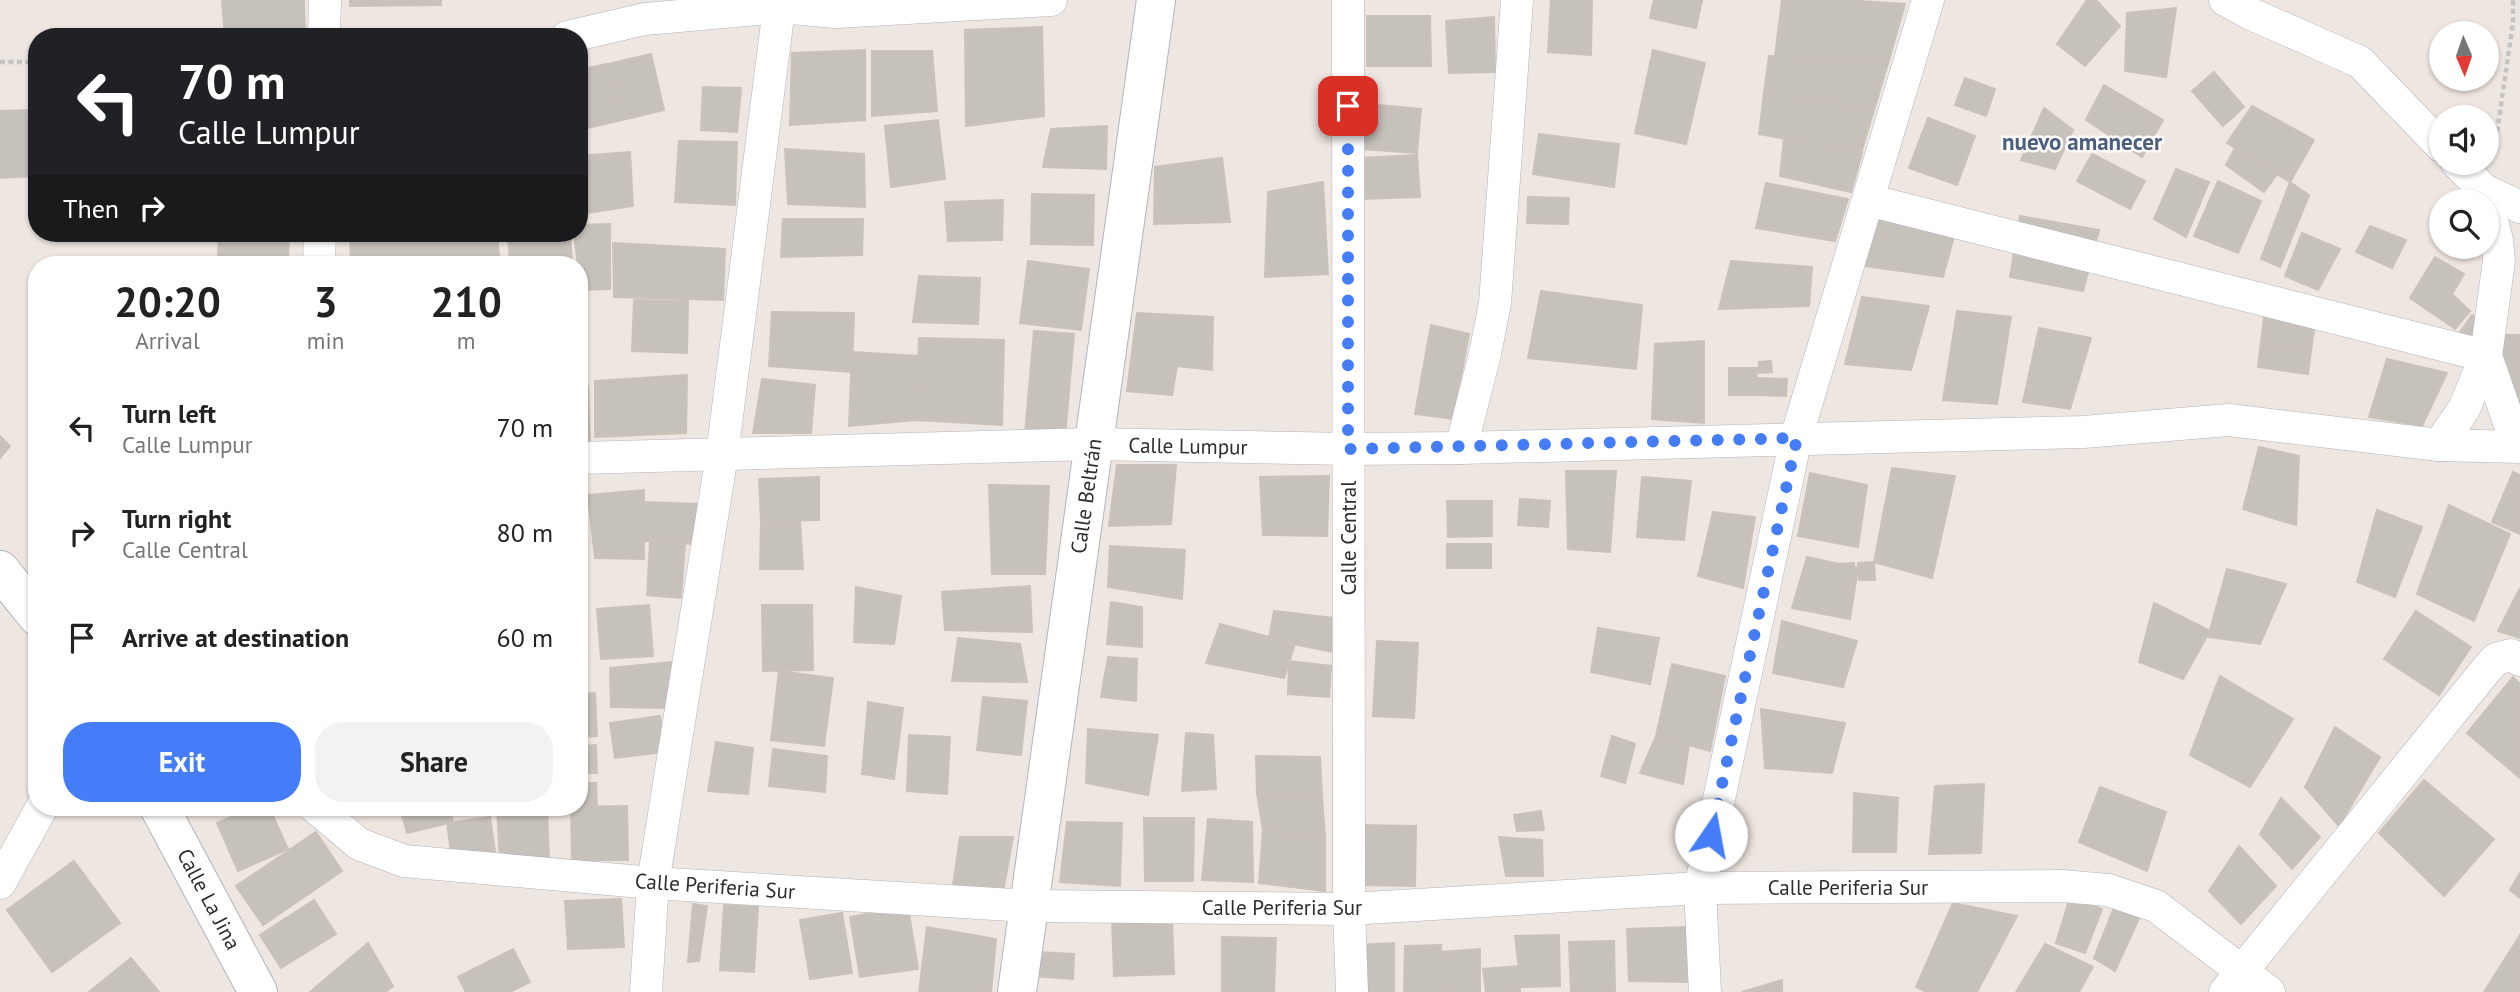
<!DOCTYPE html>
<html lang="en">
<head>
<meta charset="utf-8">
<style>
  :root { --surface:#fff; --page:#f2f2f2; --text:#222; --muted:#767676; --accent:#447df7 }
  body { margin:0; font-family:"PT Sans",sans-serif; background:var(--page); color:var(--text); height:100vh; display:flex; flex-direction:column; font-size:26px; white-space:nowrap }
  * { box-sizing:border-box; margin:0 }
  p { font-size:23px; color:var(--muted) }
  .icon { flex:none; width:38px; height:38px; fill:none; stroke:currentColor; stroke-width:2; stroke-linecap:round; stroke-linejoin:round }
  .map { position:relative; flex:1; overflow:hidden }
  .panel { position:absolute; left:28px; top:256px; width:560px; height:560px; display:flex; flex-direction:column; background:var(--surface); border-radius:28px; box-shadow:0 2px 5px #0004 }
  .panel>* { flex:none }
  .guide { position:absolute; left:28px; top:28px; width:560px; height:214px; border-radius:28px; box-shadow:0 2px 5px #0004; background:#202124; color:#fff; overflow:hidden }
  .needle { width:46px; rotate:178deg }
  .fabs { position:absolute; left:2429px; top:21px; display:grid; gap:14px }
  .fabs a { display:grid; place-items:center; width:70px; height:70px; border-radius:50%; background:var(--surface); box-shadow:0 2px 5px #0004; font-size:35px }
  .pin { position:absolute; display:grid; place-items:center; width:60px; height:60px; color:#fff; margin:-30px; border-radius:14px; box-shadow:0 4px 10px #0006 }
  .me { position:absolute; width:77px; margin:-38px; rotate:12deg; stroke-linejoin:round; filter:drop-shadow(0 0 5px #0008) }
  .turn { display:flex; align-items:center; gap:24px; height:147px; padding:0 35px; font-size:32px }
  .turn .icon { width:91px; height:91px; stroke-width:2.5 }
  .turn b { display:block; font-size:49px; line-height:60px }
  .then { display:flex; align-items:center; height:66px; padding:0 35px; background:#0003; gap:14px; font-size:26px }
  .eta { display:flex; justify-content:space-evenly; align-items:center; height:119px; text-align:center }
  .eta b { font-size:42px; font-weight:700; line-height:49px }
  .action { display:flex; gap:14px; margin-top:auto; padding:14px 35px }
  .action a { flex:1; height:80px; border-radius:28px; background:var(--accent); color:#fff; font-size:28px; font-weight:700; line-height:80px; text-align:center }
  .action a+a { background:var(--page); color:var(--text) }
  ul { padding:0; list-style:none }
  li { display:flex; align-items:center; gap:21px; height:105px; padding:0 35px }
  li div { flex:1 }
  li b { display:block; font-size:26px }
  li em { font-style:normal }
  .map>svg:first-child { display:block }
  .building { fill:#c7c1bb; stroke:#cac2b9; stroke-width:2 }
  .lines { fill:none; stroke-linecap:round; stroke-linejoin:round }
  .minor-casing { stroke:#b0b4bd; stroke-width:33 }
  .secondary-casing { stroke:#b0b4bd; stroke-width:40 }
  .path { stroke:#c4c4c4; stroke-width:4.5; stroke-dasharray:5 3.5; stroke-linecap:butt }
  .minor { stroke:#fff; stroke-width:32 }
  .secondary { stroke:#fff; stroke-width:38 }
  .route { stroke:#447df7; stroke-width:12; stroke-dasharray:0 21.6 }
  .labels { text-anchor:middle; dominant-baseline:central; stroke-width:5; stroke-linejoin:round; paint-order:stroke }
  .street-label { font-size:21px; fill:#2d2d2d; stroke:#fff }
  .neighbourhood-label { font-size:23px; font-weight:bold; fill:#4d5d7e; stroke:#fff }
</style>
</head>
<body>
<div class="map">
<svg width="2520" height="992" viewBox="0 0 2520 992">
  <rect width="100%" height="100%" fill="#eee6e0"/>
  <g class="building">
    <path d="M222,0H304L305,37H225Z"/>
    <path d="M350,0H441V5L350,6Z"/>
    <path d="M1551,0H1592L1591,55L1548,52Z"/>
    <path d="M1654,0H1702L1696,28L1650,18Z"/>
    <path d="M1782,0H1844L1905,4L1889,60L1775,56Z"/>
    <path d="M2087,0H2096L2120,26L2085,66L2057,44Z"/>
    <path d="M2176,8L2166,77L2125,71L2127,13Z"/>
    <path d="M1367,16H1430L1431,66H1367Z"/>
    <path d="M1494,17L1495,72L1449,73L1446,21Z"/>
    <path d="M1042,27L1044,116L966,126L965,30Z"/>
    <path d="M865,50V120L790,125L792,53Z"/>
    <path d="M1653,50L1705,63L1686,144L1635,133Z"/>
    <path d="M872,51H932L937,111L872,116Z"/>
    <path d="M651,54L664,110L622,120L608,64Z"/>
    <path d="M1769,56H1775L1889,60L1874,110L1764,93Z"/>
    <path d="M607,64L622,120L579,130V70Z"/>
    <path d="M2214,72L2244,107L2223,126L2192,91Z"/>
    <path d="M1965,78L1995,89L1986,116L1955,105Z"/>
    <path d="M2104,85L2163,120L2142,157L2086,120Z"/>
    <path d="M703,87L741,88L737,132L701,130Z"/>
    <path d="M1764,93L1874,110L1861,153L1759,134Z"/>
    <path d="M2125,103L2149,118L2131,148L2107,133Z"/>
    <path d="M1367,104L1421,109L1417,153L1363,149Z"/>
    <path d="M2252,106L2314,140L2290,182L2227,143Z"/>
    <path d="M2044,108L2073,130L2055,169L2021,160Z"/>
    <path d="M28,110L32,176L0,178V111Z"/>
    <path d="M1928,118L1975,136L1957,185L1909,168Z"/>
    <path d="M938,120L945,179L891,187L885,126Z"/>
    <path d="M1107,126L1106,169L1043,167L1051,129Z"/>
    <path d="M1539,134L1619,144L1614,187L1533,174Z"/>
    <path d="M1784,138L1862,153L1851,192L1780,176Z"/>
    <path d="M679,141L737,142L735,205L675,202Z"/>
    <path d="M2235,148L2277,174L2264,192L2226,165Z"/>
    <path d="M785,149L864,154L865,207L788,204Z"/>
    <path d="M630,152L633,206L580,214L579,156Z"/>
    <path d="M2092,154L2145,181L2130,209L2077,181Z"/>
    <path d="M1417,155L1420,197L1363,199L1360,158Z"/>
    <path d="M1222,158L1230,222L1154,224L1155,167Z"/>
    <path d="M2176,169L2209,182L2186,237L2154,219Z"/>
    <path d="M2218,181L2261,201L2238,253L2194,236Z"/>
    <path d="M1323,182L1328,274L1265,277L1268,192Z"/>
    <path d="M2290,182L2309,195L2280,267L2261,259Z"/>
    <path d="M1766,183L1848,199L1835,241L1756,228Z"/>
    <path d="M1032,194L1094,195L1093,245L1031,244Z"/>
    <path d="M1528,197L1569,198L1568,224L1527,223Z"/>
    <path d="M1003,200L1002,240L948,241L945,202Z"/>
    <path d="M1887,200L1958,221L1943,277L1864,266Z"/>
    <path d="M2020,216L2099,230L2083,291L2010,277Z"/>
    <path d="M783,219H863L862,255L781,257Z"/>
    <path d="M610,224V289L581,290L574,233H579V225Z"/>
    <path d="M2370,226L2406,240L2392,268L2356,252Z"/>
    <path d="M219,233H289L288,262L218,259Z"/>
    <path d="M350,233H463L466,264H351Z"/>
    <path d="M508,233H570L572,264H510Z"/>
    <path d="M2302,233L2340,249L2318,290L2285,276Z"/>
    <path d="M463,236H497L500,264H466Z"/>
    <path d="M613,243L725,249L723,300L614,297Z"/>
    <path d="M2435,257L2464,274L2438,317L2410,298Z"/>
    <path d="M1028,261L1089,269L1081,330L1020,323Z"/>
    <path d="M1731,261L1812,267L1809,306L1719,309Z"/>
    <path d="M919,276L980,278L978,324L913,322Z"/>
    <path d="M1541,291L1642,305L1636,369L1528,358Z"/>
    <path d="M2452,294L2470,311L2455,329L2438,317Z"/>
    <path d="M1862,297L1929,306L1911,370L1845,364Z"/>
    <path d="M634,300L688,301L687,353L632,351Z"/>
    <path d="M2266,300L2317,304L2308,374L2258,367Z"/>
    <path d="M1957,311L2011,317L1997,404L1943,400Z"/>
    <path d="M772,312L854,313L852,372L769,366Z"/>
    <path d="M1137,313L1213,317L1212,370L1177,366L1172,395L1127,391Z"/>
    <path d="M2472,315L2485,323L2472,341L2458,335Z"/>
    <path d="M2271,323L2314,330L2310,353L2268,347Z"/>
    <path d="M1431,325L1469,334L1453,419L1415,414Z"/>
    <path d="M2039,328L2091,338L2070,409L2023,402Z"/>
    <path d="M1034,331L1074,334L1065,437L1025,433Z"/>
    <path d="M2498,335H2520V413L2514,412Z"/>
    <path d="M919,338L1004,340L1002,425L916,420Z"/>
    <path d="M1704,341V423L1652,419L1655,344Z"/>
    <path d="M852,352L918,356L916,420L849,426Z"/>
    <path d="M2387,359L2447,373L2422,426L2369,417Z"/>
    <path d="M1771,361L1772,372L1759,373V362Z"/>
    <path d="M1729,368H1757L1756,395H1729Z"/>
    <path d="M687,375L686,433L595,437V381Z"/>
    <path d="M1757,378L1787,379L1786,396L1756,395Z"/>
    <path d="M762,379L815,385L811,433H753Z"/>
    <path d="M588,386L590,441L579,442V387Z"/>
    <path d="M0,436L10,446L0,458Z"/>
    <path d="M2259,447L2299,456L2296,525L2243,509Z"/>
    <path d="M1117,465H1176L1171,524L1109,526Z"/>
    <path d="M1892,468L1955,476L1932,578L1874,562Z"/>
    <path d="M1566,471H1616L1610,552L1568,549Z"/>
    <path d="M2513,472L2520,475V534L2492,522Z"/>
    <path d="M1810,473L1867,485L1858,547L1798,536Z"/>
    <path d="M1329,476L1327,536L1263,535L1260,477Z"/>
    <path d="M819,477V520L761,521L759,479Z"/>
    <path d="M1642,477L1691,481L1684,540L1637,537Z"/>
    <path d="M989,485L1049,486L1045,574H992Z"/>
    <path d="M644,490V559L595,558L588,495Z"/>
    <path d="M1520,499L1550,501L1548,527L1518,525Z"/>
    <path d="M1447,501H1492V536L1448,537Z"/>
    <path d="M644,502L697,504L693,544L644,541Z"/>
    <path d="M2449,505L2510,534L2474,621L2417,594Z"/>
    <path d="M2377,510L2422,527L2395,597L2357,582Z"/>
    <path d="M1713,512L1755,517L1743,588L1698,576Z"/>
    <path d="M761,521H800L803,569H760Z"/>
    <path d="M650,542L685,544L681,598L647,595Z"/>
    <rect x="1447" y="544" width="44" height="24"/>
    <path d="M1110,546L1185,550L1182,599L1108,587Z"/>
    <path d="M1807,557L1858,568L1850,619L1792,608Z"/>
    <path d="M1874,562L1875,580H1859L1858,563Z"/>
    <path d="M1854,563V587L1837,588L1836,564Z"/>
    <path d="M2227,569L2286,584L2260,644L2208,637Z"/>
    <path d="M1030,586L1032,632L945,630L942,592Z"/>
    <path d="M856,587L901,596L894,644L854,642Z"/>
    <path d="M2520,588V638L2498,631Z"/>
    <path d="M1111,602L1142,607V647L1107,644Z"/>
    <path d="M2154,603L2210,631L2183,679L2139,662Z"/>
    <path d="M649,605L653,656L601,659L597,609Z"/>
    <path d="M762,605H812L813,670L763,671Z"/>
    <path d="M1274,611L1333,618V652L1269,639Z"/>
    <path d="M2416,611L2471,647L2439,695L2384,659Z"/>
    <rect x="579" y="620" width="2" height="46"/>
    <path d="M1782,621L1857,641L1843,687L1773,673Z"/>
    <path d="M1220,624L1295,644L1284,678L1206,663Z"/>
    <path d="M1598,628L1659,638L1650,684L1591,672Z"/>
    <path d="M958,638L1020,644L1027,682L952,681Z"/>
    <path d="M1377,641L1418,643L1414,718L1373,716Z"/>
    <path d="M1108,657L1137,659L1136,701L1101,697Z"/>
    <path d="M1289,661L1331,666L1329,697L1288,694Z"/>
    <path d="M671,662L668,708L611,707L610,668Z"/>
    <path d="M1672,664L1725,676L1710,751L1656,736Z"/>
    <path d="M779,671L833,678L824,746L771,740Z"/>
    <path d="M2220,676L2293,719L2250,787L2190,755Z"/>
    <path d="M2513,677L2520,684V778L2467,733Z"/>
    <path d="M595,693L597,736L579,737V694Z"/>
    <path d="M983,697L1027,701L1021,755L977,750Z"/>
    <path d="M868,702L903,708L894,779L862,774Z"/>
    <path d="M1761,709L1845,723L1832,773L1765,768Z"/>
    <path d="M660,716L665,752L615,758L610,723Z"/>
    <path d="M2335,727L2380,757L2339,826L2305,787Z"/>
    <path d="M1088,729L1158,735L1148,795L1086,783Z"/>
    <path d="M1186,733L1213,735L1216,789L1182,791Z"/>
    <path d="M909,735L950,737L947,794L907,791Z"/>
    <path d="M1612,736L1635,744L1625,783L1601,776Z"/>
    <path d="M1656,736L1689,745L1683,784L1640,773Z"/>
    <path d="M716,742L753,748L748,794L708,791Z"/>
    <path d="M596,745L597,773H579V746Z"/>
    <path d="M773,749L827,756L825,792L769,786Z"/>
    <path d="M1256,756L1320,757L1322,797L1257,793Z"/>
    <path d="M2424,780L2494,839L2444,896L2379,833Z"/>
    <path d="M579,783H596L597,806L560,808L579,807Z"/>
    <path d="M1984,784L1981,853L1929,854L1935,786Z"/>
    <path d="M2100,787L2166,812L2147,871L2079,842Z"/>
    <path d="M1257,793L1322,797L1325,836L1263,830Z"/>
    <path d="M1854,793L1898,798L1896,852H1853Z"/>
    <path d="M2281,798L2320,837L2292,869L2260,834Z"/>
    <path d="M627,806L628,860H572L571,807Z"/>
    <path d="M254,807H269L288,849L238,871L217,823Z"/>
    <path d="M338,807H361L345,817Z"/>
    <path d="M400,807H449L453,822L407,833Z"/>
    <path d="M497,807H547L549,859L500,861Z"/>
    <path d="M1541,811L1544,830L1517,831L1514,815Z"/>
    <path d="M490,817L495,852L452,858L447,823Z"/>
    <path d="M1144,818H1194L1193,881H1145Z"/>
    <path d="M1208,819L1252,822L1253,882L1202,880Z"/>
    <path d="M1067,822L1122,823L1120,886L1060,882Z"/>
    <path d="M1359,825L1416,826L1415,886L1358,885Z"/>
    <path d="M1263,830L1325,836V891L1259,883Z"/>
    <path d="M316,832L342,871L263,925L236,886Z"/>
    <path d="M960,837H1013L1004,887L953,885Z"/>
    <path d="M1499,837L1542,840L1543,876H1506Z"/>
    <path d="M2239,846L2276,886L2241,924L2209,891Z"/>
    <path d="M74,861L120,923L52,972L7,910Z"/>
    <path d="M2520,873V898L2510,890Z"/>
    <path d="M2070,897L2102,909L2085,953L2056,943Z"/>
    <path d="M621,899L624,947L568,949L565,901Z"/>
    <path d="M314,900L336,934L281,968L260,935Z"/>
    <path d="M1953,903L2017,916L1977,992H1927L1916,987Z"/>
    <path d="M693,904L707,906L699,961L688,962Z"/>
    <path d="M724,905L758,907L754,972L720,970Z"/>
    <path d="M2115,905L2141,914L2115,971L2094,958Z"/>
    <path d="M908,907L918,969L860,977L850,917Z"/>
    <path d="M842,913L852,973L810,979L800,920Z"/>
    <path d="M1172,919L1174,974L1114,976L1112,921Z"/>
    <path d="M927,927L996,939L991,992H919Z"/>
    <path d="M1686,927L1687,982L1629,981L1627,929Z"/>
    <path d="M1559,935L1560,986L1521,987L1515,936Z"/>
    <path d="M2520,935V992H2484Z"/>
    <path d="M1222,937L1276,938L1274,992H1222Z"/>
    <path d="M1614,941L1615,992H1571L1569,942Z"/>
    <path d="M368,943L393,986L386,992H310Z"/>
    <path d="M1394,943V992H1359L1357,945Z"/>
    <path d="M2045,944L2093,967L2079,992H2016Z"/>
    <path d="M1441,945L1442,992H1404L1405,946Z"/>
    <path d="M513,949L530,982L510,992H466L458,977Z"/>
    <path d="M1480,949V992H1442L1441,952Z"/>
    <path d="M1036,952L1074,954L1073,979L1033,976Z"/>
    <path d="M131,958L159,992H89Z"/>
    <path d="M1519,966L1520,992H1486L1483,969Z"/>
    <path d="M1782,980V992H1742Z"/>
  </g>
  <g class="lines">
    <g class="minor-casing">
      <g id="minor">
        <path d="M1348,0L1349,909L1352,992"/>
        <path d="M2225,0L2249,13L2360,62L2441,146"/>
        <path d="M324,37L325,0"/>
        <path d="M567,37L645,19L780,7L836,12L1051,0"/>
        <path d="M2484,190L2520,207"/>
        <path d="M1868,200L2486,356L2517,445"/>
        <path d="M319,264L320,233"/>
        <path d="M2439,445L2520,447"/>
        <path d="M1461,448L1485,354L1495,303L1517,0"/>
        <path d="M579,458L1093,444L1348,449L1461,448L2083,432L2229,420L2439,445L2464,409L2486,356L2499,260L2497,240L2484,190L2457,163"/>
        <path d="M315,807L359,844L404,861L653,883L1028,906L1349,909L1700,888L2062,886L2108,890L2156,906L2269,992"/>
        <path d="M0,883L42,807"/>
        <path d="M646,992L653,883L722,455L780,0"/>
        <path d="M1705,992L1700,888L1796,438L1928,0"/>
        <path d="M2225,992L2486,670L2496,659L2511,655L2520,660"/>
      </g>
    </g>
    <g class="secondary-casing">
      <g id="secondary">
        <path d="M0,570L37,616"/>
        <path d="M159,807L258,992"/>
        <path d="M1017,992L1156,0"/>
      </g>
    </g>
    <g class="path">
      <path d="M0,62H37"/>
      <path d="M2487,142L2496,139L2513,23V0"/>
    </g>
    <use href="#minor" class="minor"/>
    <use href="#secondary" class="secondary"/>
  </g>
  <g class="lines">
    <path class="route" d="M1348,106V449L1797,438L1711,835"/>
  </g>
  <g class="labels">
    <g class="street-label">
      <text transform="translate(1188 446) rotate(1)">Calle Lumpur</text>
      <text transform="translate(1086 496) rotate(-82)">Calle Beltrán</text>
      <text transform="translate(1348 538) rotate(-90)">Calle Central</text>
      <text transform="translate(715 886) rotate(4)">Calle Periferia Sur</text>
      <text x="1848" y="887">Calle Periferia Sur</text>
      <text transform="translate(209 899) rotate(62)">Calle La Jina</text>
      <text x="1282" y="907">Calle Periferia Sur</text>
    </g>
    <g class="neighbourhood-label">
      <text x="2082" y="141">nuevo amanecer</text>
    </g>
  </g>
</svg>
<div class="fabs">
<a><svg class="needle" viewBox="-14 -14 28 28"><path d="M0-13l5 13h-10z" fill="#e53935"/><path d="M0 13l5-13h-10z" fill="#767676"/></svg></a>
<a><svg class="icon" aria-label="sound" viewBox="0 0 24 24"><path d="M4 9h4l5-4v14l-5-4H4zM17 9q2 3 0 6"/></svg></a>
<a><svg class="icon" aria-label="search" viewBox="0 0 24 24"><circle cx="10" cy="10" r="6"/><path d="M15 15l6 6"/></svg></a>
</div>
<div class="pin" style="left:1348px;top:106px;background:#d93025"><svg class="icon" aria-label="arrive" viewBox="0 0 24 24"><path d="M6 21V4h12l-3 4 3 4H6"/></svg></div>
<svg class="me" style="left:1711px;top:835px" viewBox="-20 -20 40 40"><circle r="19" fill="#fff"/><path d="M0-13L10 11 0 6-10 11z" fill="#447df7"/></svg>
<div class="guide">
<div class="turn"><svg class="icon" aria-label="left" viewBox="0 0 24 24"><path d="M17 20v-9H6M10 6l-5 5 5 5"/></svg><div><b>70 m</b>Calle Lumpur</div></div>
<div class="then">Then<svg class="icon" aria-label="right" viewBox="0 0 24 24"><path d="M7 20v-9h11M14 6l5 5-5 5"/></svg></div>
</div>
<section class="panel">
<div class="eta">
<div><b>20:20</b><p>Arrival</p></div>
<div><b>3</b><p>min</p></div>
<div><b>210</b><p>m</p></div>
</div>
<ul>
<li><svg class="icon" aria-label="left" viewBox="0 0 24 24"><path d="M17 20v-9H6M10 6l-5 5 5 5"/></svg><div><b>Turn left</b><p>Calle Lumpur</p></div><em>70 m</em></li>
<li><svg class="icon" aria-label="right" viewBox="0 0 24 24"><path d="M7 20v-9h11M14 6l5 5-5 5"/></svg><div><b>Turn right</b><p>Calle Central</p></div><em>80 m</em></li>
<li><svg class="icon" aria-label="arrive" viewBox="0 0 24 24"><path d="M6 21V4h12l-3 4 3 4H6"/></svg><div><b>Arrive at destination</b></div><em>60 m</em></li>
</ul>
<div class="action"><a>Exit</a><a>Share</a></div>
</section>
</div>
</body>
</html>
